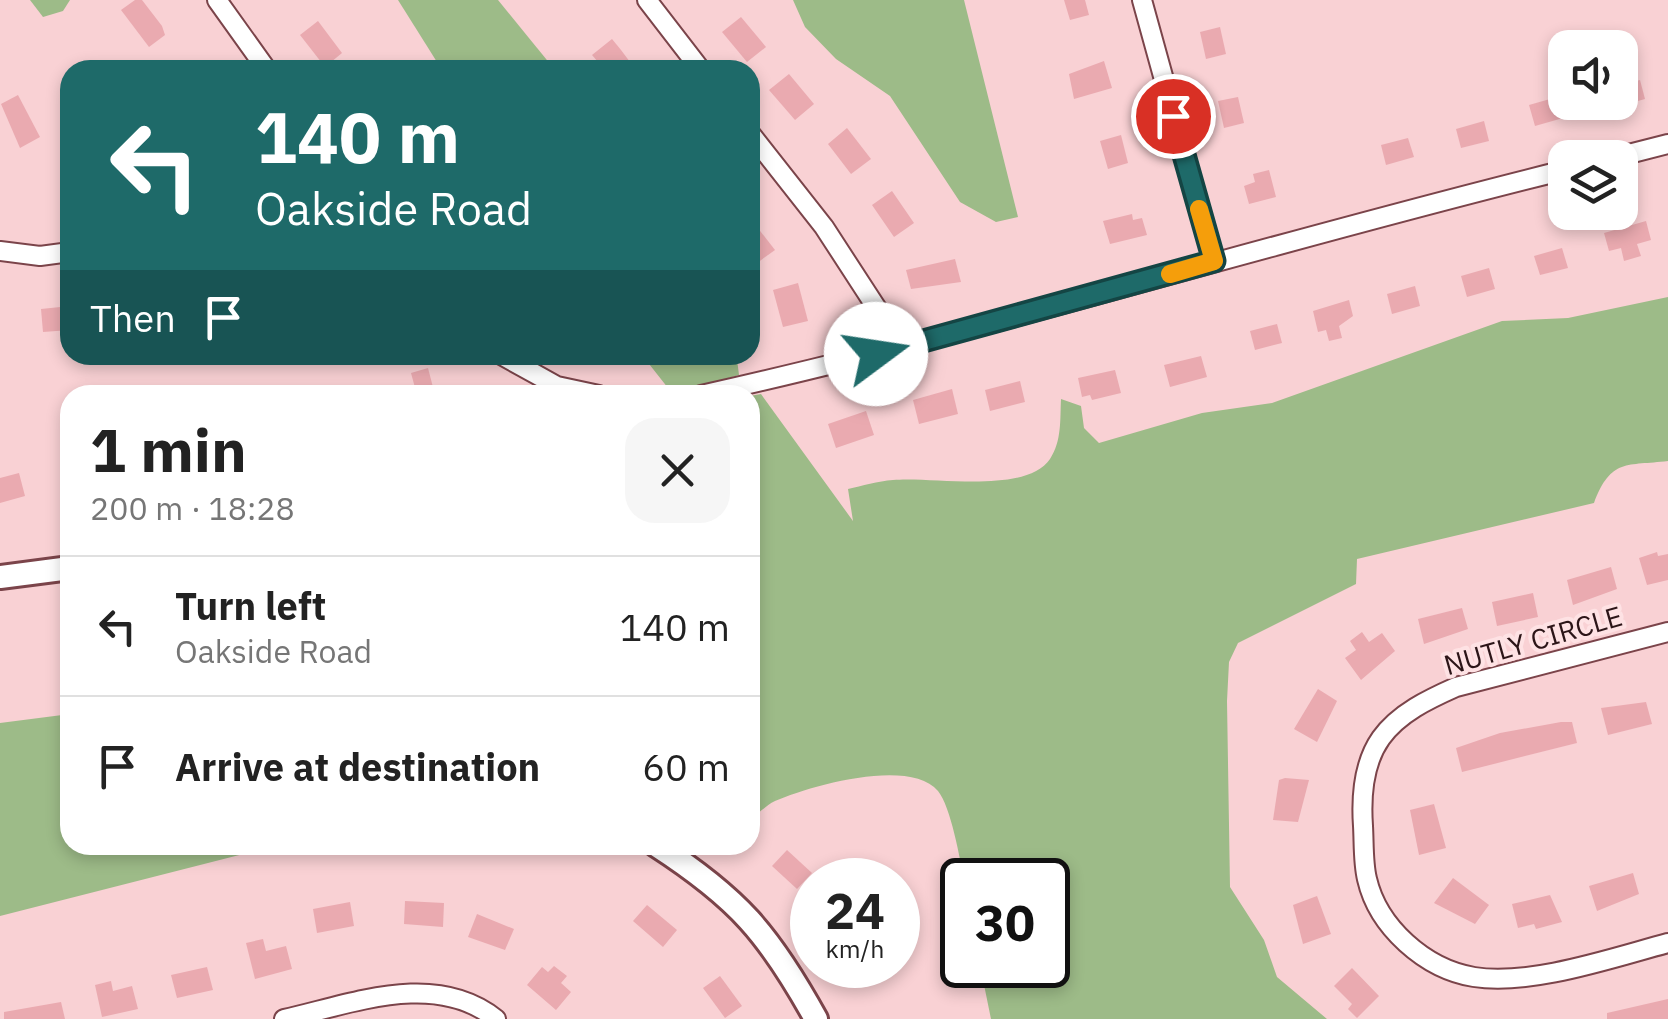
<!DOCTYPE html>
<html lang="en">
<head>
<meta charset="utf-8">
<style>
  :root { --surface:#fff; --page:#f6f6f6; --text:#222; --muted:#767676; --line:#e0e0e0 }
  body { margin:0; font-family:"IBM Plex Sans",sans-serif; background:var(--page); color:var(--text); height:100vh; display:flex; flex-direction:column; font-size:38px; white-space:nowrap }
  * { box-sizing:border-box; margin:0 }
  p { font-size:32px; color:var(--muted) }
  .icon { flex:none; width:55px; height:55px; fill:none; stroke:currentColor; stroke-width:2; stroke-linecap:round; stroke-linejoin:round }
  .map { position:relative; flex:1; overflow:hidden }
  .panel { position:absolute; left:60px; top:385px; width:700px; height:470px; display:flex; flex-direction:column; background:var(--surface); border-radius:30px; box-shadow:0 5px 15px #0003 }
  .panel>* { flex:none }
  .guide { position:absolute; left:60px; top:60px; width:700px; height:305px; border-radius:30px; box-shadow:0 5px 15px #0003; background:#1e6a69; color:#fff; overflow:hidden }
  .tools { position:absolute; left:1548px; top:30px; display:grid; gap:20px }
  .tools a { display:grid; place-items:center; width:90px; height:90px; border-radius:20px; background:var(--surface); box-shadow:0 5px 15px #0003; font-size:50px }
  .speed { position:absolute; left:790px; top:858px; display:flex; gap:20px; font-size:50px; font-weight:700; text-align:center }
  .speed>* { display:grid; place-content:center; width:130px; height:130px; border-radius:50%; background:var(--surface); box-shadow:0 5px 15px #0003; line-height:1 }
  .speed small { font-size:25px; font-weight:400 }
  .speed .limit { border:5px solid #111; border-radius:15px; background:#fff; color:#111 }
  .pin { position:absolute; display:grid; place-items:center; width:85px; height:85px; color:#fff; margin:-42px; border:5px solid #fff; border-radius:50%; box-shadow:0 2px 10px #0007 }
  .me { position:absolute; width:110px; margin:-55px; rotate:76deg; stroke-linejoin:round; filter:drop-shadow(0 0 8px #0008) }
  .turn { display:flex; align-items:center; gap:35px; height:210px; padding:0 30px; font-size:45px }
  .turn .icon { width:130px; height:130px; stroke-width:2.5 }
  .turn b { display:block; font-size:70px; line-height:85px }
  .then { display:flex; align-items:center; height:95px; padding:0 30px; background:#0003; gap:20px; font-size:38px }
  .round { display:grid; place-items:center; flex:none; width:105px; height:105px; border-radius:30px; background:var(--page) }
  .overview { display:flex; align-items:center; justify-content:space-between; height:170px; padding:0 30px }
  h1 { font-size:60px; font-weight:700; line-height:75px }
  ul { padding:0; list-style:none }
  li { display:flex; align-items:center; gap:30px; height:140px; padding:0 30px; border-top:2px solid var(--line) }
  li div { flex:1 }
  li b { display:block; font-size:38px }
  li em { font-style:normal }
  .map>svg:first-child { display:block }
  .green { fill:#9dbb88 }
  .building { fill:#eaaab0 }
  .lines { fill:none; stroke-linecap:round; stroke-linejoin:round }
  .minor-casing { stroke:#7b444a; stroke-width:22 }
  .tertiary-casing { stroke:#7b444a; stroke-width:28 }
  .minor { stroke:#fff; stroke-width:18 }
  .tertiary { stroke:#fff; stroke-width:22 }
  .route-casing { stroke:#144544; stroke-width:25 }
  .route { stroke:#1e6a69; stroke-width:18 }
  .slow { stroke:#f59e0b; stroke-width:18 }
  .labels { text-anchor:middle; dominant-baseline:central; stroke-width:8; stroke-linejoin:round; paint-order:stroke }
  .street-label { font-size:28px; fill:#2c1518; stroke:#fee2e4 }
</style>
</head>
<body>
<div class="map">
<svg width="1668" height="1019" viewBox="0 0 1668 1019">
  <rect width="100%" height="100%" fill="#f9d1d4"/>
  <g class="green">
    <path d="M30,0H70L63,11L43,17Z"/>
    <path d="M398,0H498L555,70H442Z"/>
    <path d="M793,0H964L1018,217L996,222L960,202L890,96L836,59L805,27Z"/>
    <path d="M1668,297V461C1627,466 1611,458 1594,503L1357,559L1356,584L1238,643L1229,662L1227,701L1230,887L1264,940L1277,977L1327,1019H991L980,965H1048V880H964C960,859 951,807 938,791C910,757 809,786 775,801C766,805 759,814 750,819V396L761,394L853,521L848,489C862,486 878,481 893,480C931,476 1026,495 1050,459C1062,441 1060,419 1061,399L1081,406L1084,428L1099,443L1202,413L1272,403L1502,321L1568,318Z"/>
    <path d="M642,355H743L737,359L739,375L684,391L668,388Z"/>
    <path d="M70,714V845H279L0,916V723Z"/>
  </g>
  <g class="building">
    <path d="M135,0H142L162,26L165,35L149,47L121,10Z"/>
    <path d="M1064,0H1085L1089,15L1070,20Z"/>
    <path d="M741,17L766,47L747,62L722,32Z"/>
    <path d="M318,21L342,53L325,67L300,35Z"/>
    <path d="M1220,27L1226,54L1206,59L1200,32Z"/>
    <path d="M612,39L621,50L636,70H605L592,55Z"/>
    <path d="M1104,61L1112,88L1074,99L1069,74Z"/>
    <path d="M789,74L814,104L795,120L769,90Z"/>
    <path d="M1640,80L1645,99L1620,106V85Z"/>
    <path d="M18,95L40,137L20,148L1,104Z"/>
    <path d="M1238,97L1244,123L1224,128L1218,101Z"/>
    <path d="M1557,97L1563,118L1535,126L1529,105Z"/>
    <path d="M1484,121L1489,141L1461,148L1456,129Z"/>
    <path d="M847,128L871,159L851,174L828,144Z"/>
    <path d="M1121,135L1128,163L1108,169L1100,141Z"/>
    <path d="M1408,138L1414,157L1386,165L1381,145Z"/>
    <path d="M1269,170L1276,197L1249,204L1244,186L1255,182L1253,174Z"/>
    <path d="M892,191L914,223L894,237L872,205Z"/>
    <path d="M1132,214L1133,220L1142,218L1147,235L1110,244L1103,221Z"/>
    <path d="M750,218L775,250L750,268Z"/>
    <path d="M1646,221L1651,240L1637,244L1641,256L1624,261L1621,248L1609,251L1604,233Z"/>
    <path d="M1562,248L1568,268L1540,275L1534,256Z"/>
    <path d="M955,259L961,282L911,289L906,270Z"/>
    <path d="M1489,268L1495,289L1467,297L1461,276Z"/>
    <path d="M798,283L808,321L783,327L773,290Z"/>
    <path d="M1415,286L1420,306L1392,314L1387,294Z"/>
    <path d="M1349,300L1353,316L1339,326L1342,338L1329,341L1326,330L1318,332L1313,311Z"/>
    <path d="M70,306V330L43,332L41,309Z"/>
    <path d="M1277,324L1282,343L1255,350L1250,331Z"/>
    <path d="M1201,356L1207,377L1170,387L1164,365Z"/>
    <path d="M428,368L435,395H417L411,373Z"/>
    <path d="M1115,370L1121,393L1092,400L1090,395L1082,397L1078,378Z"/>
    <path d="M1020,381L1025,402L990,411L985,390Z"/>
    <path d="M952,389L958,414L919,424L913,400Z"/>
    <path d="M866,411L874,435L836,448L828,424Z"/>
    <path d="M19,473L25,496L0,503V478Z"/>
    <path d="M1657,552L1658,556L1668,554V580L1647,585L1639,558Z"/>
    <path d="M1611,567L1617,589L1573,605L1567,580Z"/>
    <path d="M1533,593L1538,617L1497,626L1492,602Z"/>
    <path d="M1462,608L1468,629L1424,644L1418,619Z"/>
    <path d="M1362,632L1369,642L1382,633L1395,651L1361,680L1345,658L1356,650L1350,641Z"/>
    <path d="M1318,689L1337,701L1317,742L1294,729Z"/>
    <path d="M1646,702L1652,724L1608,735L1601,708Z"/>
    <path d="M1561,722H1572L1577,743L1462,772L1456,748L1500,733Z"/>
    <path d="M1285,778L1309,780L1298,822L1273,820L1279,780Z"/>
    <path d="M1434,804L1446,848L1419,855L1410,810Z"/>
    <path d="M787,850L812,873L797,889L772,866Z"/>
    <path d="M1633,873L1639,894L1597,911L1589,886Z"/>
    <path d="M1453,878L1489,905L1475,924L1434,903Z"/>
    <path d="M1550,895L1562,922L1536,929L1534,924L1518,928L1512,904Z"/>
    <path d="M1317,896L1331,934L1303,944L1293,905Z"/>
    <path d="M405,901L444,903L443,927L404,924Z"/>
    <path d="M350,902L354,926L317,933L313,909Z"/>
    <path d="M647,905L677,930L663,947L633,921Z"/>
    <path d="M477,914L514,929L505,950L468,937Z"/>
    <path d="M263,939L266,951L286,946L292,969L255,979L246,943Z"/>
    <path d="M554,966L567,976L561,983L571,992L556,1010L527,985L542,967L548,972Z"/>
    <path d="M207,967L213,990L177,998L171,975Z"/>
    <path d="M1352,968L1379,996L1357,1018L1348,1009L1352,1004L1334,986Z"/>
    <path d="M720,976L742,1006L725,1018L703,988Z"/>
    <path d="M111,981L113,991L132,986L138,1009L102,1017L95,985Z"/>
    <path d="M1668,999V1019H1607V1013Z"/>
    <path d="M61,1002L65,1019H4V1012Z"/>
  </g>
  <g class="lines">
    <g class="minor-casing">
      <g id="minor">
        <path d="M217,0L267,70"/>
        <path d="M647,0L701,70"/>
        <path d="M1142,0L1214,261"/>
        <path d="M750,133L824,227L902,347"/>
        <path d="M1613,158L1668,144"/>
        <path d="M0,251L40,256L70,252"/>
        <path d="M501,355L557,386L599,395"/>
        <path d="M701,395C992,330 1276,241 1565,170"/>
        <path d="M1668,632L1456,687C1429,699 1399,713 1381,738C1364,762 1361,797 1363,826C1364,843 1363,863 1367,879C1378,927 1425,969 1474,977C1531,986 1612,958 1668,943"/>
        <path d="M284,1019C352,1004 435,970 496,1019"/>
      </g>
    </g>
    <g class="tertiary-casing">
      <g id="tertiary">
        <path d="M0,577L70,568"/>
        <path d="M656,845C738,898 769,934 816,1019"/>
      </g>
    </g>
    <use href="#minor" class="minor"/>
    <use href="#tertiary" class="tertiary"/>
  </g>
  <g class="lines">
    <g class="route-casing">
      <path id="route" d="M876,354L1214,261L1173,116"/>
    </g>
    <use href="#route" class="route"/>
    <path class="slow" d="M1170,274L1214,261L1199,209"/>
  </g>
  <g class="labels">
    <g class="street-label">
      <text transform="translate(1533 640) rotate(-16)">NUTLY CIRCLE</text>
    </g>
  </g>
</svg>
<div class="tools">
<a><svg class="icon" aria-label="sound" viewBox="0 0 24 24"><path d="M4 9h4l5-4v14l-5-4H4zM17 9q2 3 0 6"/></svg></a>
<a><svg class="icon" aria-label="layers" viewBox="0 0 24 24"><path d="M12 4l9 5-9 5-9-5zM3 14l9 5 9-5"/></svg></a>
</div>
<div class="speed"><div>24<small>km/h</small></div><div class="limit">30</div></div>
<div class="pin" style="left:1173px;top:116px;background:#d93025"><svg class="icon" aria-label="arrive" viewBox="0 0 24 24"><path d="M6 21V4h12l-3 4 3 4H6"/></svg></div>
<svg class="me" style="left:876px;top:354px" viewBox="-20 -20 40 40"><circle r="19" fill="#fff"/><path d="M0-13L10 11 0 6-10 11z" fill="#1e6a69"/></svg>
<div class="guide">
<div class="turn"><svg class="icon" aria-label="left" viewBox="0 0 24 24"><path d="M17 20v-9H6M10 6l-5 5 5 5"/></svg><div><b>140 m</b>Oakside Road</div></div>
<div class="then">Then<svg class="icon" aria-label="arrive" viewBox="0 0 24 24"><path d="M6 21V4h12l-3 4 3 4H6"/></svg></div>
</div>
<section class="panel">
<div class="overview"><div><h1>1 min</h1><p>200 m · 18:28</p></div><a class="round"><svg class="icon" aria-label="close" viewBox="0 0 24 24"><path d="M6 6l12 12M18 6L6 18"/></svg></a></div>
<ul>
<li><svg class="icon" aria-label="left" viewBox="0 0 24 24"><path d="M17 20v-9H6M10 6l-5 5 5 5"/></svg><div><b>Turn left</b><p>Oakside Road</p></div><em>140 m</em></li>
<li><svg class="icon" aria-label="arrive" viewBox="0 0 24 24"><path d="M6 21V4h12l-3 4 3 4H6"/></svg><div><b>Arrive at destination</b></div><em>60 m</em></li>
</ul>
</section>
</div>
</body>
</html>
